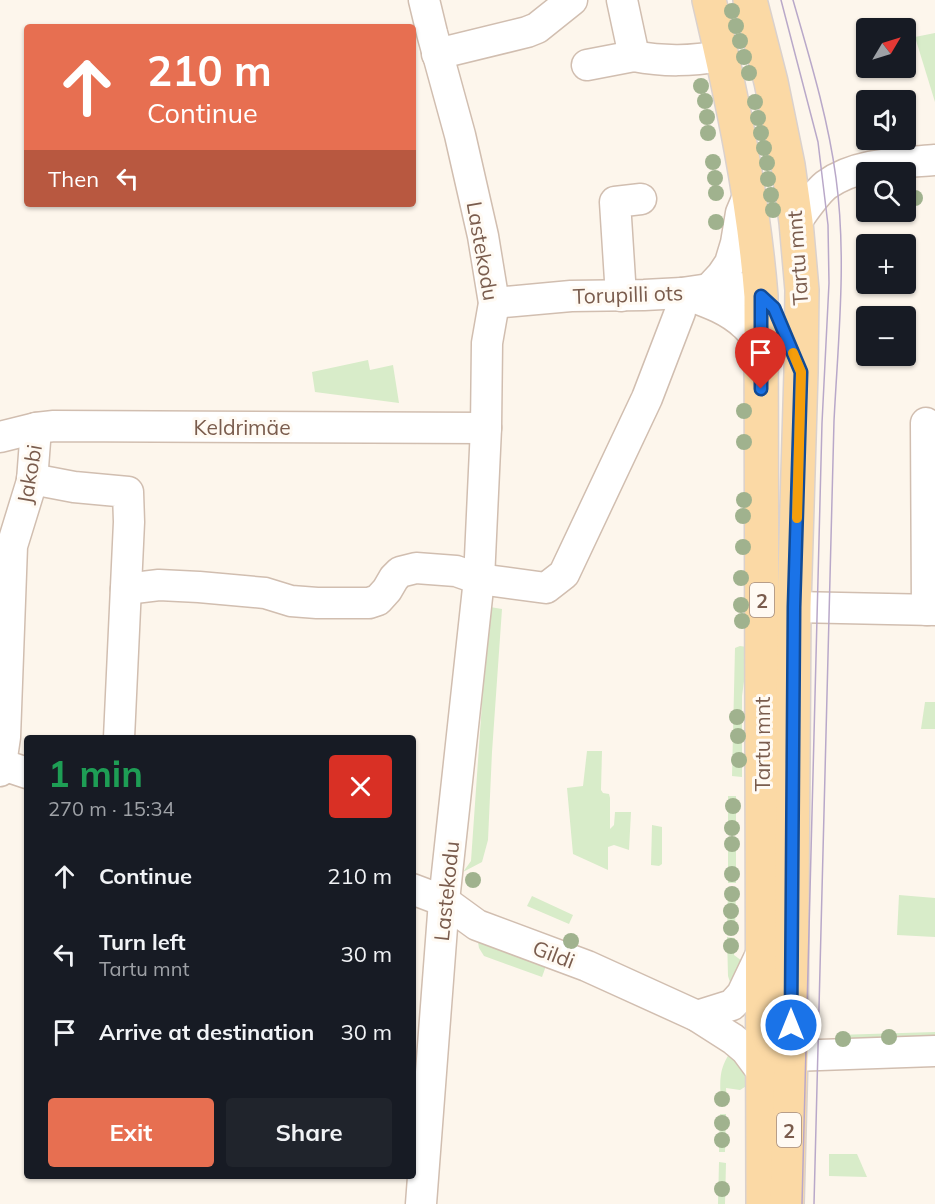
<!DOCTYPE html>
<html lang="en">
<head>
<meta charset="utf-8">
<style>
  :root { --surface:#171b24; --page:#20242c; --text:#f1f3f6; --muted:#9ea1a6; --accent:#e76f51 }
  body { margin:0; font-family:Mulish,sans-serif; background:var(--page); color:var(--text); height:100vh; display:flex; flex-direction:column; font-size:22px; white-space:nowrap }
  * { box-sizing:border-box; margin:0 }
  p { font-size:20px; color:var(--muted) }
  .icon { flex:none; width:33px; height:33px; fill:none; stroke:currentColor; stroke-width:2; stroke-linecap:round; stroke-linejoin:round }
  .map { position:relative; flex:1; overflow:hidden }
  .details { position:absolute; left:24px; top:735px; width:392px; height:444px; display:flex; flex-direction:column; background:var(--surface); border-radius:6px; box-shadow:0 2px 4px #0004 }
  .details>* { flex:none }
  .hud { position:absolute; left:24px; top:24px; width:392px; height:183px; border-radius:6px; box-shadow:0 2px 4px #0004; background:#e76f51; color:#fff; overflow:hidden }
  .needle { width:39px; rotate:52deg }
  .controls { position:absolute; left:856px; top:18px; display:grid; gap:12px }
  .controls a { display:grid; place-items:center; width:60px; height:60px; border-radius:6px; background:var(--surface); box-shadow:0 2px 4px #0004; font-size:30px }
  .pin { position:absolute; display:grid; place-items:center; width:51px; height:51px; color:#fff; margin:-62px -26px; border-radius:50% 50% 50% 0; rotate:-45deg; box-shadow:0 0 6px #0007 }
  .pin .icon { rotate:45deg }
  .me { position:absolute; width:66px; margin:-33px; rotate:0deg; stroke-linejoin:round; filter:drop-shadow(0 0 4px #0008) }
  .turn { display:flex; align-items:center; gap:21px; height:126px; padding:0 24px; font-size:27px }
  .turn .icon { width:78px; height:78px; stroke-width:2.5 }
  .turn b { display:block; font-size:42px; line-height:51px }
  .then { display:flex; align-items:center; height:57px; padding:0 24px; background:#0003; gap:12px; font-size:22px }
  .round { display:grid; place-items:center; flex:none; width:63px; height:63px; border-radius:6px; background:var(--page) }
  .head { display:flex; align-items:center; justify-content:space-between; height:102px; padding:0 24px }
  h1 { font-size:36px; font-weight:700; line-height:45px; color:#1e9e55 }
  .action { display:flex; gap:12px; margin-top:auto; padding:12px 24px }
  .action a { flex:1; height:69px; border-radius:6px; background:var(--accent); color:#fff; font-size:24px; font-weight:700; line-height:69px; text-align:center }
  .action a+a { background:var(--page); color:var(--text) }
  ul { padding:0; list-style:none }
  li { display:flex; align-items:center; gap:18px; height:78px; padding:0 24px }
  li div { flex:1 }
  li b { display:block; font-size:22px }
  li em { font-style:normal }
  .map>svg:first-child { display:block }
  .green { fill:#d8ecc9 }
  .lines { fill:none; stroke-linecap:round; stroke-linejoin:round }
  .minor-casing { stroke:#d1beb0; stroke-width:33 }
  .major-casing { stroke:#dad1cd; stroke-width:36 }
  .minor { stroke:#fff; stroke-width:30 }
  .major { stroke:#fbd9a5; stroke-width:33 }
  .tram { stroke:#b9a8c9; stroke-width:1.5 }
  .tree { fill:#a0b28e }
  .route-casing { stroke:#114b97; stroke-width:15 }
  .route { stroke:#1a73e8; stroke-width:10 }
  .slow { stroke:#f59e0b; stroke-width:10 }
  .labels { text-anchor:middle; dominant-baseline:central; stroke-width:6; stroke-linejoin:round; paint-order:stroke }
  .shield { fill:#fffaf3; stroke:#a28b7f; stroke-width:1.5 }
  .shield-label { font-size:20px; font-weight:bold; fill:#7a5c4d }
  .street-label { font-size:21px; fill:#7a5c4d; stroke:#fffaf3 }
</style>
</head>
<body>
<div class="map">
<svg width="935" height="1204" viewBox="0 0 935 1204">
  <rect width="100%" height="100%" fill="#fdf6ec"/>
  <g class="green">
    <path d="M935,33V102L915,37Z"/>
    <path d="M368,360L370,370L393,365L399,403L315,392L312,372Z"/>
    <path d="M490,607L502,609L492,752L488,840L482,862L463,872L471,861L488,617Z"/>
    <path d="M740,646L747,647L748,652L742,696V777L732,776L735,648Z"/>
    <path d="M925,702H935V729H921Z"/>
    <path d="M587,751H602L601,790L603,793L609,794L610,798V829L614,825L615,812H631L629,850L614,845L608,847V870L573,854L567,788L583,786Z"/>
    <rect x="728" y="796" width="8" height="37"/>
    <path d="M652,825L662,827V864L659,866L651,865Z"/>
    <rect x="728" y="839" width="8" height="44"/>
    <path d="M728,889L736,890L735,932H727Z"/>
    <path d="M899,895L935,898V937L897,935Z"/>
    <path d="M532,896L573,915L569,924L527,906Z"/>
    <path d="M727,937L735,938L734,955L742,961L731,985L728,976Z"/>
    <path d="M478,942L502,945L547,963L542,977L484,956L479,948Z"/>
    <path d="M935,1032V1040L840,1041L836,1035Z"/>
    <path d="M732,1050L745,1065L748,1085L740,1090L726,1088L727,1104L721,1103C720,1081 718,1069 732,1050Z"/>
    <path d="M720,1114H726L725,1152H719Z"/>
    <path d="M829,1154H857L867,1177L829,1176Z"/>
    <path d="M719,1162L726,1163L725,1204H718Z"/>
  </g>
  <g class="lines">
    <g class="minor-casing">
      <g id="minor">
        <path d="M437,54L527,32L537,28L572,0"/>
        <path d="M634,56C665,62 691,61 722,56"/>
        <path d="M587,65L634,56L622,0"/>
        <path d="M796,222C804,211 815,194 826,185C856,163 899,163 935,160"/>
        <path d="M709,289L722,275L730,263L736,243L741,213L749,194"/>
        <path d="M685,294C707,302 728,309 745,325C751,330 756,338 761,344"/>
        <path d="M621,296L615,202L641,199"/>
        <path d="M494,303L571,296L644,295L682,293L709,289L740,288L761,296"/>
        <path d="M926,423L927,610"/>
        <path d="M0,437L36,428L54,426L486,428"/>
        <path d="M32,479L74,487L128,492L129,522L119,738"/>
        <path d="M126,589L159,585L199,587L265,593L291,601L317,603H369L378,600L387,590L394,578L400,572L416,568L456,571L479,579L546,588L564,574L647,398L680,312L682,293"/>
        <path d="M794,607L935,610"/>
        <path d="M0,764L27,773"/>
        <path d="M0,771L5,737L12,546L32,481L36,428"/>
        <path d="M412,889L444,901L477,925L587,966L697,1016L733,1039L746,1050L763,1073L776,1062L791,1056L935,1051"/>
        <path d="M697,1016L732,1005L742,994L762,952"/>
        <path d="M421,1204L444,901L479,579L486,428L487,343L494,303L483,236L460,135L432,33L424,0"/>
      </g>
    </g>
    <g class="major-casing">
      <g id="major">
        <path d="M709,0C732,98 753,196 761,296L763,1204"/>
        <path d="M750,0L771,82L788,165L796,222L802,290L801,372L794,607L791,1056L787,1204"/>
      </g>
    </g>
    <use href="#minor" class="minor"/>
    <use href="#major" class="major"/>
    <g class="tram">
      <path d="M781,0L818,142L828,225L829,283L822,423L802,1204"/>
      <path d="M793,0C810,59 828,118 836,178C847,259 838,341 834,421L814,1204"/>
    </g>
  </g>
  <g class="tree">
    <circle cx="732" cy="11" r="8"/>
    <circle cx="736" cy="26" r="8"/>
    <circle cx="740" cy="41" r="8"/>
    <circle cx="744" cy="57" r="8"/>
    <circle cx="749" cy="73" r="8"/>
    <circle cx="701" cy="86" r="8"/>
    <circle cx="705" cy="101" r="8"/>
    <circle cx="755" cy="102" r="8"/>
    <circle cx="707" cy="117" r="8"/>
    <circle cx="758" cy="118" r="8"/>
    <circle cx="708" cy="133" r="8"/>
    <circle cx="761" cy="133" r="8"/>
    <circle cx="764" cy="148" r="8"/>
    <circle cx="713" cy="162" r="8"/>
    <circle cx="767" cy="163" r="8"/>
    <circle cx="715" cy="178" r="8"/>
    <circle cx="768" cy="179" r="8"/>
    <circle cx="716" cy="193" r="8"/>
    <circle cx="771" cy="195" r="8"/>
    <circle cx="915" cy="198" r="8"/>
    <circle cx="773" cy="210" r="8"/>
    <circle cx="716" cy="222" r="8"/>
    <circle cx="744" cy="411" r="8"/>
    <circle cx="744" cy="442" r="8"/>
    <circle cx="744" cy="500" r="8"/>
    <circle cx="743" cy="516" r="8"/>
    <circle cx="743" cy="547" r="8"/>
    <circle cx="741" cy="578" r="8"/>
    <circle cx="741" cy="605" r="8"/>
    <circle cx="742" cy="621" r="8"/>
    <circle cx="737" cy="717" r="8"/>
    <circle cx="738" cy="736" r="8"/>
    <circle cx="739" cy="760" r="8"/>
    <circle cx="733" cy="806" r="8"/>
    <circle cx="732" cy="828" r="8"/>
    <circle cx="732" cy="844" r="8"/>
    <circle cx="732" cy="874" r="8"/>
    <circle cx="473" cy="880" r="8"/>
    <circle cx="732" cy="894" r="8"/>
    <circle cx="731" cy="911" r="8"/>
    <circle cx="731" cy="928" r="8"/>
    <circle cx="571" cy="941" r="8"/>
    <circle cx="731" cy="946" r="8"/>
    <circle cx="889" cy="1037" r="8"/>
    <circle cx="843" cy="1039" r="8"/>
    <circle cx="722" cy="1099" r="8"/>
    <circle cx="722" cy="1123" r="8"/>
    <circle cx="722" cy="1140" r="8"/>
    <circle cx="722" cy="1189" r="8"/>
  </g>
  <g class="lines">
    <g class="route-casing">
      <path id="route" d="M761,389V296L774,308L801,372L794,607L791,1025"/>
    </g>
    <use href="#route" class="route"/>
    <path class="slow" d="M793,353L801,372L797,518"/>
  </g>
  <g class="labels">
    <g class="shield">
      <rect x="750" y="583" width="24" height="34" rx="4.5"/>
      <rect x="777" y="1113" width="24" height="34" rx="4.5"/>
    </g>
    <g class="shield-label">
      <text x="762" y="600">2</text>
      <text x="789" y="1130">2</text>
    </g>
    <g class="street-label">
      <text transform="translate(483 251) rotate(80)">Lastekodu</text>
      <text transform="translate(797 258) rotate(-94)">Tartu mnt</text>
      <text transform="translate(628 294) rotate(-2)">Torupilli ots</text>
      <text x="242" y="427">Keldrimäe</text>
      <text transform="translate(29 474) rotate(-80)">Jakobi</text>
      <text transform="translate(762 744) rotate(-90)">Tartu mnt</text>
      <text transform="translate(446 891) rotate(-84)">Lastekodu</text>
      <text transform="translate(554 954) rotate(21)">Gildi</text>
    </g>
  </g>
</svg>
<div class="controls">
<a><svg class="needle" viewBox="-14 -14 28 28"><path d="M0-13l5 13h-10z" fill="#e53935"/><path d="M0 13l5-13h-10z" fill="#9ea1a6"/></svg></a>
<a><svg class="icon" aria-label="sound" viewBox="0 0 24 24"><path d="M4 9h4l5-4v14l-5-4H4zM17 9q2 3 0 6"/></svg></a>
<a><svg class="icon" aria-label="search" viewBox="0 0 24 24"><circle cx="10" cy="10" r="6"/><path d="M15 15l6 6"/></svg></a>
<a>+</a>
<a>−</a>
</div>
<div class="pin" style="left:761px;top:389px;background:#d93025"><svg class="icon" aria-label="arrive" viewBox="0 0 24 24"><path d="M6 21V4h12l-3 4 3 4H6"/></svg></div>
<svg class="me" style="left:791px;top:1025px" viewBox="-20 -20 40 40"><circle r="17" fill="#1a73e8" stroke="#fff" stroke-width="3"/><path d="M0-11L8 9 0 5-8 9z" fill="#fff"/></svg>
<div class="hud">
<div class="turn"><svg class="icon" aria-label="ahead" viewBox="0 0 24 24"><path d="M12 20V5M6 11l6-6 6 6"/></svg><div><b>210 m</b>Continue</div></div>
<div class="then">Then<svg class="icon" aria-label="left" viewBox="0 0 24 24"><path d="M17 20v-9H6M10 6l-5 5 5 5"/></svg></div>
</div>
<section class="details">
<div class="head"><div><h1>1 min</h1><p>270 m · 15:34</p></div><a class="round" style="background:#d93025;color:#fff"><svg class="icon" aria-label="close" viewBox="0 0 24 24"><path d="M6 6l12 12M18 6L6 18"/></svg></a></div>
<ul>
<li><svg class="icon" aria-label="ahead" viewBox="0 0 24 24"><path d="M12 20V5M6 11l6-6 6 6"/></svg><div><b>Continue</b></div><em>210 m</em></li>
<li><svg class="icon" aria-label="left" viewBox="0 0 24 24"><path d="M17 20v-9H6M10 6l-5 5 5 5"/></svg><div><b>Turn left</b><p>Tartu mnt</p></div><em>30 m</em></li>
<li><svg class="icon" aria-label="arrive" viewBox="0 0 24 24"><path d="M6 21V4h12l-3 4 3 4H6"/></svg><div><b>Arrive at destination</b></div><em>30 m</em></li>
</ul>
<div class="action"><a>Exit</a><a>Share</a></div>
</section>
</div>
</body>
</html>
